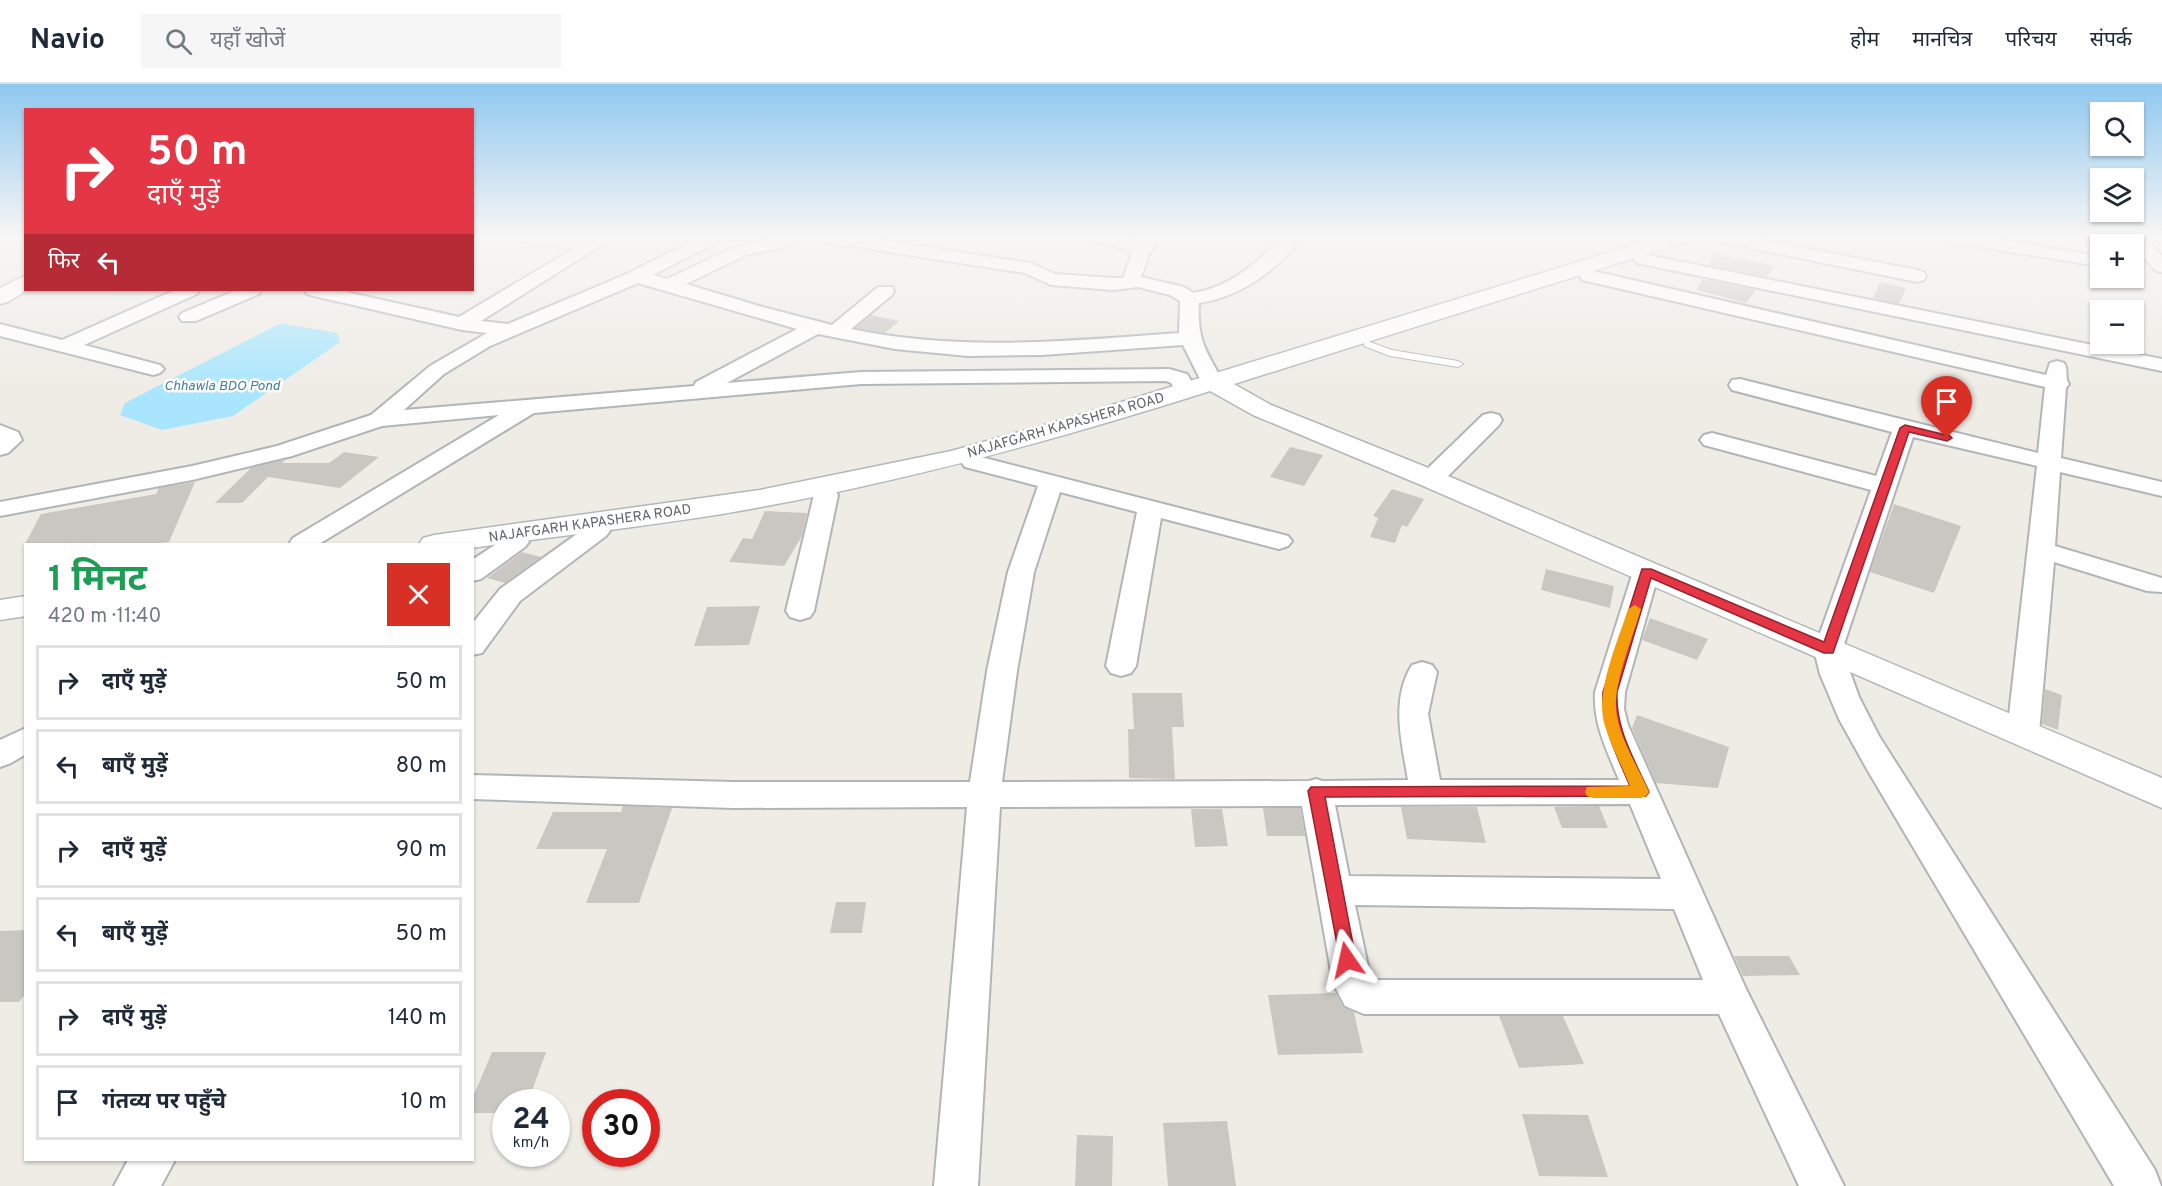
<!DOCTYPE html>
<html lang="hi">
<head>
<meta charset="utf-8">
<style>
  :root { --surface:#fff; --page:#f6f6f7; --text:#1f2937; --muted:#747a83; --line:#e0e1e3 }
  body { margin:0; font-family:Overpass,"Noto Sans Devanagari",sans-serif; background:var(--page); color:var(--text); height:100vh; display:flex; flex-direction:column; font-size:22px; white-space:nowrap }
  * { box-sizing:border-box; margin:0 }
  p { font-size:20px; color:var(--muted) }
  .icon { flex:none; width:33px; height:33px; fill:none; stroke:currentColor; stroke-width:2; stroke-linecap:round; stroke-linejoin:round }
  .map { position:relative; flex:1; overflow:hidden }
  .drawer { position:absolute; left:24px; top:459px; width:450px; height:618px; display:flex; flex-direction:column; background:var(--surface); border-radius:0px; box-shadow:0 2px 4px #0004 }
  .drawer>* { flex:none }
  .hud { position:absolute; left:24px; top:24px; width:450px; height:183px; border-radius:0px; box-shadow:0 2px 4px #0004; background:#e53645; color:#fff; overflow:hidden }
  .tools { position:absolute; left:2090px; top:18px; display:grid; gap:12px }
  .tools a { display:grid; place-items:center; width:54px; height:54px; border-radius:0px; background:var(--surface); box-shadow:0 2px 4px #0004; font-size:30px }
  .speed { position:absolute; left:492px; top:1005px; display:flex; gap:12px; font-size:30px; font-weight:700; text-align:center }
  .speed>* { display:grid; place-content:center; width:78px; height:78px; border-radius:50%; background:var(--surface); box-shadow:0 2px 4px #0004; line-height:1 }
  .speed small { font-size:15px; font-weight:400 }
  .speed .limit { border:9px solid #d22; background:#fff; color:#111 }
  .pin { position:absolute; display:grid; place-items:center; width:51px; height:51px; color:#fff; margin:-62px -26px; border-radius:50% 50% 50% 0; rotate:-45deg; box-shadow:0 0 6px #0007 }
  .pin .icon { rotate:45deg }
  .me { position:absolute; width:66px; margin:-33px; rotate:349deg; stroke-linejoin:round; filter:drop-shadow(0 0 4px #0008) }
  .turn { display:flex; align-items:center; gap:21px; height:126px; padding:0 24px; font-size:27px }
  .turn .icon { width:78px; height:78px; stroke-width:2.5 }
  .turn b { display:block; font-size:42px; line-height:51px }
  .then { display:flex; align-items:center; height:57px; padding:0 24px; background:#0003; gap:12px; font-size:22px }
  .round { display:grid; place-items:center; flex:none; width:63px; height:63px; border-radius:0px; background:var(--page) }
  .summary { display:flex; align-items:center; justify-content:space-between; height:102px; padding:0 24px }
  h1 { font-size:36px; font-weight:700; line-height:45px; color:#1e9e55 }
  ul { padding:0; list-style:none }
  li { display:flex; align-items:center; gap:18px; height:75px; margin:0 12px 9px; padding:0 12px; border:3px solid var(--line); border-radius:0px }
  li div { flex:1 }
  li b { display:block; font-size:22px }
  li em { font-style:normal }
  header { display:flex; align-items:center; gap:36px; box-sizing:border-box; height:84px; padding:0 30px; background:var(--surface); border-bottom:2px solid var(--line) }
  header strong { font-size:28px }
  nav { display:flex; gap:33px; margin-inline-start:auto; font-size:21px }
  .search { width:420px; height:54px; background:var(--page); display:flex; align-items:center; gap:15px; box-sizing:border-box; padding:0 21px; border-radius:0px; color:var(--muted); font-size:22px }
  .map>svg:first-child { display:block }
  .water { fill:#a9e6fd }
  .building { fill:#cac7c3 }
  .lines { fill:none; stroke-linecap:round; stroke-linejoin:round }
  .lane-casing { stroke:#b1b5b8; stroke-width:2 }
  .street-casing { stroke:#b1b5b8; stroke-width:4 }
  .secondary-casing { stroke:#b2b7ba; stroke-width:3 }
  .lane { fill:#fff; fill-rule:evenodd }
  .street { fill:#fff; fill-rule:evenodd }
  .secondary { fill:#fff; fill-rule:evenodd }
  .route { fill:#e53645; stroke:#95232d; stroke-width:1.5 }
  .slow { fill:#f59e0b }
  .labels { text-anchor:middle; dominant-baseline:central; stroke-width:5; stroke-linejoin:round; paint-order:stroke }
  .far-water-label { font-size:14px; font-style:italic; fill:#3f7d9e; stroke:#fff }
  .far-street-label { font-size:14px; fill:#5d6366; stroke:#fff }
</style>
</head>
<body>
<header>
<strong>Navio</strong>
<div class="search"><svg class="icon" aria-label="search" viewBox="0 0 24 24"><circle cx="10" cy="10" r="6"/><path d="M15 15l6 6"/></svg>यहाँ खोजें</div>
<nav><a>होम</a><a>मानचित्र</a><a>परिचय</a><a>संपर्क</a></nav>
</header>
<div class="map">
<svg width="2162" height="1102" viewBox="0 0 2162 1102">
  <rect width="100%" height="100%" fill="#efece6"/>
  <path class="water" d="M281,239L337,249L340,258L233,332L162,346L120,331L125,319Z"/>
  <g class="building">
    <path d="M1714,170L1775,182L1766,193L1709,181Z"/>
    <path d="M1702,195L1756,206L1746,219L1697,206Z"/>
    <path d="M1880,198L1906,204L1899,220L1873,214Z"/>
    <path d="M871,231L899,237L885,249L856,244Z"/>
    <path d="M1290,363L1323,371L1304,402L1270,393Z"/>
    <path d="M344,368L379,373L340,404L268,393L242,419H215L251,384L285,376L282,379H329Z"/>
    <path d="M195,398L169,458L153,460H25L41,430L156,410L159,404Z"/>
    <path d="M1392,405L1424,415L1407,443L1402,441L1395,459L1370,453L1378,434L1373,432Z"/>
    <path d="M1894,420L1961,442L1934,509L1870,488Z"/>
    <path d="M765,427L807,429L802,452L784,482L729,478L743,454L752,455Z"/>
    <path d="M522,468L541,473L505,499L487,494Z"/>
    <path d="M1546,485L1614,502L1610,524L1541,506Z"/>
    <path d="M760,522L749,561L694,562L707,523Z"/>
    <path d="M1650,534L1708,555L1697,576L1642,556Z"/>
    <path d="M2045,605L2062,611L2058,646L2042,640Z"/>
    <path d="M1132,609H1182L1184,643H1172L1175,695L1129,694L1128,645H1134Z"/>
    <path d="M1637,631L1729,663L1718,704L1656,699L1632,644Z"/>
    <path d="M623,722L672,724L639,819H586L607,765H536L553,728H621Z"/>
    <path d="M1599,722L1608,744H1562L1554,723Z"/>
    <path d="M1401,723H1477L1486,759L1407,755Z"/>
    <path d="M1263,724H1300L1305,752H1267Z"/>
    <path d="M1191,725H1222L1228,762L1195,763Z"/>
    <path d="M836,818H866L862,849H830Z"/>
    <path d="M26,846V909L19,918H0V847Z"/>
    <path d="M1734,872H1789L1800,891L1743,892Z"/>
    <path d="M1336,909L1343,923L1354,928L1363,969L1278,971L1268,911Z"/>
    <path d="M1499,932H1563L1584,980L1519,984Z"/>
    <path d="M492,968H546L528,1018H506V1029H472V1015Z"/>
    <path d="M1522,1030L1588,1031L1608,1093L1539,1092Z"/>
    <path d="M1227,1037L1236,1102H1168L1163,1039Z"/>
    <path d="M1077,1051L1113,1052L1112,1102H1075Z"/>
  </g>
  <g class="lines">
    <g class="lane-casing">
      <path id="lane" d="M1367,257L1392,266L1458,277L1463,280L1458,283L1390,272L1364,262V258Z"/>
    </g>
    <g class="street-casing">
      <g id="street">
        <path d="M514,153H563L587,156L592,153H614L481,237L508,240L629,189L700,153H723L720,157L653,191L667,195L735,163L779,153H801L789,162L746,171L686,200L766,224L832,241L878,203H892L894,207L892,211L851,245C961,268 1069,257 1179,249L1180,217L1170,211L1138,203L1113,206L1051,201L1025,189L824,158L815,153H860L1030,179L1055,190L1113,194H1123L1133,167L1091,157L1088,153H1120L1140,158L1144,153H1162L1149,170L1141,193L1184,203L1193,209C1231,203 1256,179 1283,153H1302C1278,186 1240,213 1199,219C1197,257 1206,266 1223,298L1220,303L1212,304L1204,303L1183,261L1042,271L968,272L895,265L818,250L727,299L861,288L1169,285L1187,290L1197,306L1194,311L1186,312L1178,311L1171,299L1166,297L861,300L534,329L319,460H289L293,454L499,331L382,342L292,372L192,396L0,432V418L192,382L277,362L371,331L430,282L487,249L462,246L314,212L307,210L305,206H337L459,233L573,165L523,158ZM638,199L797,245L696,298L694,302L404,326L444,290L490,262Z"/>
        <path d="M1713,153H1749L1917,186L1924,188L1926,192L1924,196L1917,198L1722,158Z"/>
        <path d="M1940,153H1983L2086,170L2092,171L2095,175L2092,179L2086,180L1949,158Z"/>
        <path d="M2126,153H2145L2162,172V188L2156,187Z"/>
        <path d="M1643,170L2162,275V287L1637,179L1634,175L1637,171Z"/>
        <path d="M1589,186L2046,291L2050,279L2057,277L2064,279C2069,286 2064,293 2069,300L2066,304L2061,374L2162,398V412L2060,388L2055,462L2162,494V508L2147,507L2054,478L2039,649L2034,657L2023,660L2012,657L2007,649L2037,382L1913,353L1842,566L1859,613L1879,652L2155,1086L2161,1102H2114L1868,687L1839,635L1820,590L1814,566L1871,406L1704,361L1700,356L1704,351L1712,349L1876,392L1892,348L1732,306L1729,301L1732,296L1740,295L2038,369L2045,303L1582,196L1580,192L1582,188Z"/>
        <path d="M175,206H199L197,210L84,261L160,281L164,285L160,289L153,291L0,252V240L62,256Z"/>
        <path d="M237,206H261L259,210L196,237H182L179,233L182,229Z"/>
        <path d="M1491,329L1499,331L1502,336L1499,341L1440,400L1431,402L1422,400L1419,395L1422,390L1483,331Z"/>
        <path d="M0,341L18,348L22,356L8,369L0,371Z"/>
        <path d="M973,371L1288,452L1292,457L1288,462L1279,465L1161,434L1136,582L1131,589L1121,592L1111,589L1106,582L1137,428L1060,408L1034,488L1017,587L1002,698L1309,697L1316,695L1322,697L1408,696C1402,659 1390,616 1412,581L1422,578L1432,581L1437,588L1428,630L1440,696H1619C1607,666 1593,640 1595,608L1633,488L1637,482L1646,480L1655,482L1659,488L1625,608L1624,625L1628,641L1746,905L1844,1102H1799L1719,930H1364L1345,922L1333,899L1302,722L1000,723L978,1102H934L967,723L733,724L472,715V691L733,698H970L987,587L1008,488L1038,402L965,383L961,378L965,373ZM1630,720L1661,795L1349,792L1335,721ZM1355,821L1674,825L1703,896H1371Z"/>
        <path d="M826,404L835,406L838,411L814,527L810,533L800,536L790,533L786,527L814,411L817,406Z"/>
        <path d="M597,439L606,442L610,447L606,452L520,517L482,569L472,571V540L500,505L588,442Z"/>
        <path d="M516,450L525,453L529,458L525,463L481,495L472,497V476L507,453Z"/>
        <path d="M26,644V670L11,679L0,683V656Z"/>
        <path d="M128,1076H175L161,1102H114Z"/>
      </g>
    </g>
    <g class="secondary-casing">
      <g id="secondary">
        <path d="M1659,153H1691L1688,157L1234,300L1271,321L1441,389L2162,694V724L1421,401L1253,331L1210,307C1062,354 914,395 761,423C667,441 568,450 472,464V460H419L423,454L434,451L760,406L951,367L1073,333Z"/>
        <path d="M26,191L27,206L8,218L0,220V204Z"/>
        <path d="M26,512V532L0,536V516Z"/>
      </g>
    </g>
    <use href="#lane" class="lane"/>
    <use href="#street" class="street"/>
    <use href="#secondary" class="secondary"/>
  </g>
  <linearGradient id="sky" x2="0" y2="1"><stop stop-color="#8fc8f0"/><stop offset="0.5" stop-color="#f8f6f4"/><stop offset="1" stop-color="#f8f6f4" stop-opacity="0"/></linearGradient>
  <rect width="2162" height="307" fill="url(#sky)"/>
  <path class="route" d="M1905,341L1950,352L1952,354L1947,357L1909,348L1833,569H1824L1651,494L1617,608C1615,644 1634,675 1649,708L1646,712L1325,713L1356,876L1354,881L1347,883L1341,881L1308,707L1311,703L1630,702C1617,671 1601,642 1603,608L1642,485H1651L1824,558L1900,344Z"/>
  <path class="slow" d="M1635,521L1641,525C1633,552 1614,598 1616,625C1618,653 1638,682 1649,708L1646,712L1641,714H1593L1587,712L1585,708L1587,703L1630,702C1622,682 1611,662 1605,642C1594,609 1618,558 1628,525Z"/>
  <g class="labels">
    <g class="far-water-label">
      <text x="222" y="302">Chhawla BDO Pond</text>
    </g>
    <g class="far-street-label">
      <text transform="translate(1066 342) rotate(-16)">NAJAFGARH KAPASHERA ROAD</text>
      <text transform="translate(590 440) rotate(-8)">NAJAFGARH KAPASHERA ROAD</text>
    </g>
  </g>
</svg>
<div class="tools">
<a><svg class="icon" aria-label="search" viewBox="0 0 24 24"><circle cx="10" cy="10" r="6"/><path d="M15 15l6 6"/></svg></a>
<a><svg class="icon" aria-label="layers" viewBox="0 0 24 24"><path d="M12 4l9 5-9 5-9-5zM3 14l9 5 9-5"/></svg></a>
<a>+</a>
<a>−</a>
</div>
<div class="speed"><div>24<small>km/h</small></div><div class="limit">30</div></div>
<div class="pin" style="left:1947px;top:354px;background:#d93025"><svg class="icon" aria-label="arrive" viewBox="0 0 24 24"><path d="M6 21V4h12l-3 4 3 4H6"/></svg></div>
<svg class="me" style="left:1347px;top:876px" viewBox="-20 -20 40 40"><path d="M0-17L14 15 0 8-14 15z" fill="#e53645" stroke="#fff" stroke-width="4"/></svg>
<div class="hud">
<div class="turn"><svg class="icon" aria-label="right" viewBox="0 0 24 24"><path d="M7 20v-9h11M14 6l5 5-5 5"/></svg><div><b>50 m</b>दाएँ मुड़ें</div></div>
<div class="then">फिर<svg class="icon" aria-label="left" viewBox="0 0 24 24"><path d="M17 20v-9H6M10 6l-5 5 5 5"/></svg></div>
</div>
<section class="drawer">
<div class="summary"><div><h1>1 मिनट</h1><p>420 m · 11:40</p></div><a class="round" style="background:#d93025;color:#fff"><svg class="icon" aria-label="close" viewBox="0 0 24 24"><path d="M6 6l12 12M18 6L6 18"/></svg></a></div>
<ul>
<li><svg class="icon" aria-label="right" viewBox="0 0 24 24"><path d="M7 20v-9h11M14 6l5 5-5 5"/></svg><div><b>दाएँ मुड़ें</b></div><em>50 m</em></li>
<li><svg class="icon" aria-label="left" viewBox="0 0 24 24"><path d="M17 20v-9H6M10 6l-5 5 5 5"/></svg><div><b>बाएँ मुड़ें</b></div><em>80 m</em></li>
<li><svg class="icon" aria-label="right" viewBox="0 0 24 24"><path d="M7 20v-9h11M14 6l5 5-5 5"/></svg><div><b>दाएँ मुड़ें</b></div><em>90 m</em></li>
<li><svg class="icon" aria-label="left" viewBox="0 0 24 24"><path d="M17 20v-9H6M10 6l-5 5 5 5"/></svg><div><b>बाएँ मुड़ें</b></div><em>50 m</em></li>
<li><svg class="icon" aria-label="right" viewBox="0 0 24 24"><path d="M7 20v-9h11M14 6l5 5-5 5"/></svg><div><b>दाएँ मुड़ें</b></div><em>140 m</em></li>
<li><svg class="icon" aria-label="arrive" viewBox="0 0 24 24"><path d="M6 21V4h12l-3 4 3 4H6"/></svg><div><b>गंतव्य पर पहुँचे</b></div><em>10 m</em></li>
</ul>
</section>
</div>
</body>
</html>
